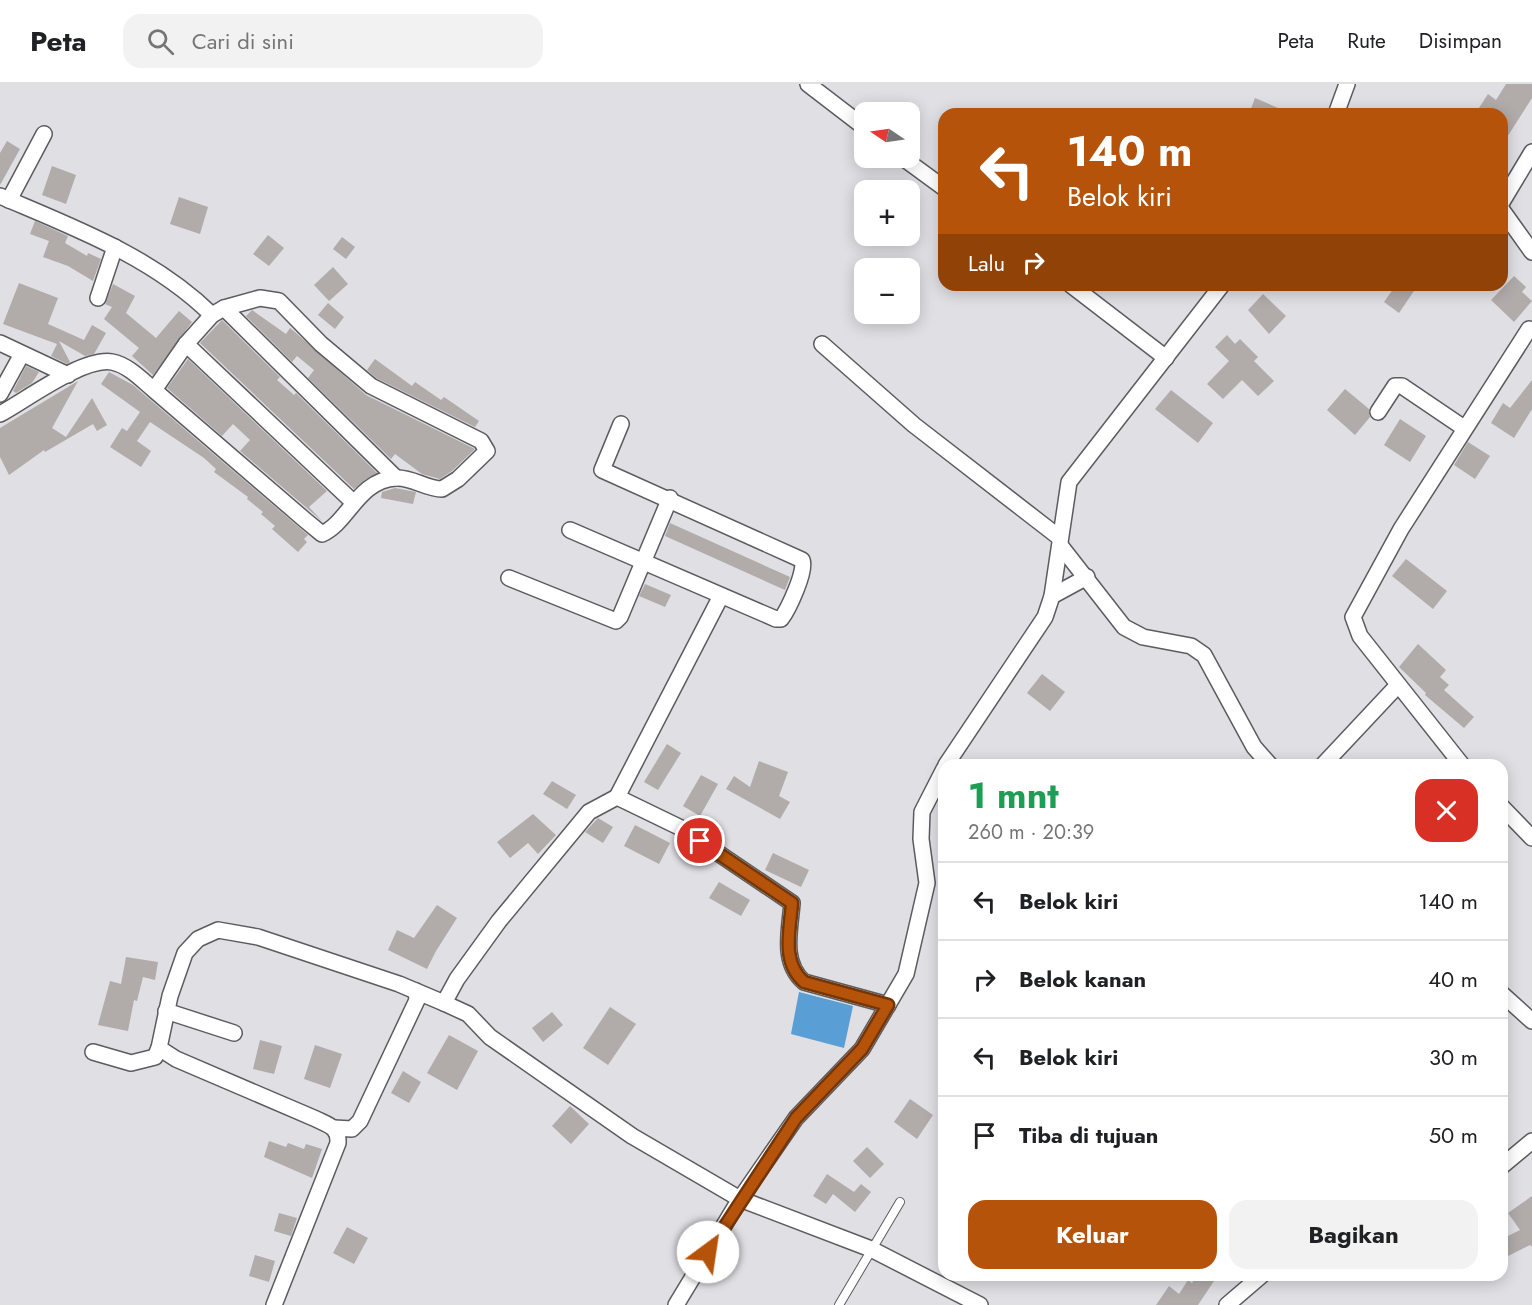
<!DOCTYPE html>
<html lang="id">
<head>
<meta charset="utf-8">
<style>
  :root { --surface:#fff; --page:#f2f2f2; --text:#202124; --muted:#757577; --line:#e0e0e0; --accent:#b45309 }
  body { margin:0; font-family:Jost,sans-serif; background:var(--page); color:var(--text); height:100vh; display:flex; flex-direction:column; font-size:22px; white-space:nowrap }
  * { box-sizing:border-box; margin:0 }
  p { font-size:20px; color:var(--muted) }
  .icon { flex:none; width:33px; height:33px; fill:none; stroke:currentColor; stroke-width:2; stroke-linecap:round; stroke-linejoin:round }
  .map { position:relative; flex:1; overflow:hidden }
  .sheet { position:absolute; left:938px; top:675px; width:570px; height:522px; display:flex; flex-direction:column; background:var(--surface); border-radius:18px; box-shadow:0 3px 15px #0003 }
  .sheet>* { flex:none }
  .hud { position:absolute; left:938px; top:24px; width:570px; height:183px; border-radius:18px; box-shadow:0 3px 15px #0003; background:#b45309; color:#fff; overflow:hidden }
  .needle { width:39px; rotate:283deg }
  .tools { position:absolute; left:854px; top:18px; display:grid; gap:12px }
  .tools a { display:grid; place-items:center; width:66px; height:66px; border-radius:12px; background:var(--surface); box-shadow:0 3px 15px #0003; font-size:30px }
  .pin { position:absolute; display:grid; place-items:center; width:51px; height:51px; color:#fff; margin:-26px; border:3px solid #fff; border-radius:50%; box-shadow:0 2px 6px #0007 }
  .me { position:absolute; width:66px; margin:-33px; rotate:31deg; stroke-linejoin:round; filter:drop-shadow(0 0 4px #0008) }
  .turn { display:flex; align-items:center; gap:21px; height:126px; padding:0 30px; font-size:27px }
  .turn .icon { width:78px; height:78px; stroke-width:2.5 }
  .turn b { display:block; font-size:42px; line-height:51px }
  .then { display:flex; align-items:center; height:57px; padding:0 30px; background:#0003; gap:12px; font-size:22px }
  .round { display:grid; place-items:center; flex:none; width:63px; height:63px; border-radius:18px; background:var(--page) }
  .headline { display:flex; align-items:center; justify-content:space-between; height:102px; padding:0 30px }
  h1 { font-size:36px; font-weight:700; line-height:45px; color:#1e9e55 }
  .button { display:flex; gap:12px; margin-top:auto; padding:12px 30px }
  .button a { flex:1; height:69px; border-radius:18px; background:var(--accent); color:#fff; font-size:24px; font-weight:700; line-height:69px; text-align:center }
  .button a+a { background:var(--page); color:var(--text) }
  ul { padding:0; list-style:none }
  li { display:flex; align-items:center; gap:18px; height:78px; padding:0 30px; border-top:2px solid var(--line) }
  li div { flex:1 }
  li b { display:block; font-size:22px }
  li em { font-style:normal }
  header { display:flex; align-items:center; gap:36px; box-sizing:border-box; height:84px; padding:0 30px; background:var(--surface); border-bottom:2px solid var(--line) }
  header strong { font-size:28px }
  nav { display:flex; gap:33px; margin-inline-start:auto; font-size:21px }
  .search { width:420px; height:54px; background:var(--page); display:flex; align-items:center; gap:15px; box-sizing:border-box; padding:0 21px; border-radius:18px; color:var(--muted); font-size:22px }
  .map>svg:first-child { display:block }
  .water { fill:#599ed4 }
  .building { fill:#b1acaa }
  .lines { fill:none; stroke-linecap:round; stroke-linejoin:round }
  .lane-casing { stroke:#5b5b60; stroke-width:10 }
  .street-casing { stroke:#5b5b60; stroke-width:18 }
  .lane { stroke:#fff; stroke-width:8 }
  .street { stroke:#fff; stroke-width:15 }
  .route-casing { stroke:#753606; stroke-width:15 }
  .route { stroke:#b45309; stroke-width:10 }
</style>
</head>
<body>
<header>
<strong>Peta</strong>
<div class="search"><svg class="icon" aria-label="search" viewBox="0 0 24 24"><circle cx="10" cy="10" r="6"/><path d="M15 15l6 6"/></svg>Cari di sini</div>
<nav><a>Peta</a><a>Rute</a><a>Disimpan</a></nav>
</header>
<div class="map">
<svg width="1532" height="1221" viewBox="0 0 1532 1221">
  <rect width="100%" height="100%" fill="#dfdfe4"/>
  <path class="water" d="M799,908L853,922L844,964L791,950Z"/>
  <g class="building">
    <path d="M1506,0H1532V14L1502,61V30H1475L1488,10L1496,16Z"/>
    <path d="M1255,14L1292,30H1249Z"/>
    <path d="M7,57L20,65L0,101V69Z"/>
    <path d="M52,82L76,91L66,120L42,111Z"/>
    <path d="M179,113L208,123L200,150L170,140Z"/>
    <path d="M35,137L68,152L65,159L87,172L88,169L101,175L93,197L68,182L43,173L49,157L30,150Z"/>
    <path d="M268,151L284,164L269,182L253,170Z"/>
    <path d="M342,153L355,163L346,175L333,165Z"/>
    <path d="M333,183L348,200L329,217L314,201Z"/>
    <path d="M1514,192L1526,203L1522,208L1532,217L1514,238L1491,216Z"/>
    <path d="M19,199L58,214L48,240L84,256L92,241L106,249L94,270L85,272L59,257L70,278L67,280L51,272L57,260L3,240Z"/>
    <path d="M113,200L135,212L126,229L156,254L179,227L192,238L153,291L132,272L139,264L104,235L112,223L105,220Z"/>
    <path d="M1396,201H1418L1399,229L1384,218Z"/>
    <path d="M1263,210L1286,232L1269,250L1248,226Z"/>
    <path d="M328,219L344,233L335,245L318,231Z"/>
    <path d="M252,226L286,250L290,244L295,248L366,311L475,365L452,387L440,395L422,390L395,370L391,375L308,294L314,286L297,272L292,278L246,232Z"/>
    <path d="M222,236L280,293L277,296L294,311L296,309L377,389L354,405L200,259Z"/>
    <path d="M1227,251L1235,260L1240,255L1258,273L1254,277L1274,297L1258,312L1242,296L1223,315L1207,300L1229,277L1215,263Z"/>
    <path d="M188,275L327,407L309,423L322,437L240,367L250,356L233,340L222,352L167,304Z"/>
    <path d="M375,275L412,302L415,298L441,316L444,313L479,337L475,343L479,345L376,294L367,286Z"/>
    <path d="M26,282L39,288L32,299L16,309L13,307Z"/>
    <path d="M109,288L133,301L308,451L304,455L307,458L298,468L272,445L275,442L261,430L263,428L247,415L248,413L214,388L216,385L204,374L150,338L137,357L151,367L141,383L110,363L122,344L127,347L140,328L101,300Z"/>
    <path d="M1532,296V325L1514,354L1491,339L1503,319L1510,324Z"/>
    <path d="M78,297L52,344L66,353L92,314L107,341L97,347L93,340L45,368L44,366L9,391L0,373V344Z"/>
    <path d="M1345,305L1369,325L1370,333L1355,351L1327,326Z"/>
    <path d="M1171,306L1213,339L1198,359L1155,325Z"/>
    <path d="M1400,335L1426,352L1410,378L1384,361Z"/>
    <path d="M1468,358L1490,372L1475,395L1454,381Z"/>
    <path d="M395,404L416,408L413,420L381,414L382,408Z"/>
    <path d="M670,439L790,493L785,506L665,452Z"/>
    <path d="M1406,475L1447,507L1433,525L1392,492Z"/>
    <path d="M645,500L671,511L665,523L639,512Z"/>
    <path d="M1418,560L1446,586L1440,593L1449,601L1444,606L1474,633L1464,644L1425,611L1426,609L1399,583Z"/>
    <path d="M1042,590L1065,608L1050,627L1027,609Z"/>
    <path d="M667,660L681,669L658,706L644,698Z"/>
    <path d="M759,677L788,688L779,712L790,718L780,735L726,705L734,692L750,703Z"/>
    <path d="M701,691L718,700L700,732L683,722Z"/>
    <path d="M552,697L576,711L567,725L543,710Z"/>
    <path d="M533,730L556,751L538,770L528,759L510,774L497,758Z"/>
    <path d="M598,734L613,743L603,759L585,748Z"/>
    <path d="M635,741L670,759L659,780L624,762Z"/>
    <path d="M773,769L809,786L801,803L765,786Z"/>
    <path d="M719,798L750,816L741,832L709,814Z"/>
    <path d="M437,821L457,834L436,867L427,885L388,866L397,846L414,854Z"/>
    <path d="M126,873L158,878L155,896L143,893L137,917L134,916L128,947L98,941L110,897L121,900Z"/>
    <path d="M610,923L636,940L608,981L583,964Z"/>
    <path d="M552,928L563,941L543,958L532,944Z"/>
    <path d="M449,951L478,967L457,1006L427,989Z"/>
    <path d="M260,956L282,962L274,990L253,985Z"/>
    <path d="M315,961L342,970L330,1004L304,995Z"/>
    <path d="M403,987L421,998L409,1019L391,1009Z"/>
    <path d="M910,1015L933,1031L917,1055L894,1038Z"/>
    <path d="M570,1022L589,1040L571,1060L552,1042Z"/>
    <path d="M269,1057L286,1063L288,1059L304,1065L306,1060L322,1065L312,1094L264,1073Z"/>
    <path d="M867,1063L884,1080L870,1094L853,1077Z"/>
    <path d="M827,1090L854,1108L861,1100L871,1108L855,1128L833,1110L826,1120L813,1112Z"/>
    <path d="M1532,1112V1163L1530,1161L1502,1175V1155L1520,1146L1508,1129Z"/>
    <path d="M279,1129L297,1134L291,1152L274,1147Z"/>
    <path d="M347,1143L368,1154L354,1180L333,1169Z"/>
    <path d="M255,1171L275,1177L269,1198L249,1192Z"/>
    <path d="M1197,1191H1218L1198,1221H1156L1169,1202L1179,1210L1188,1196L1192,1199Z"/>
  </g>
  <g class="lines">
    <g class="lane-casing">
      <path id="lane" d="M839,1221L900,1118"/>
    </g>
    <g class="street-casing">
      <g id="street">
        <path d="M808,0L864,43"/>
        <path d="M1336,30L1347,0"/>
        <path d="M903,74L944,104"/>
        <path d="M0,112C75,144 153,173 212,231"/>
        <path d="M9,116L44,50"/>
        <path d="M1502,118L1532,68"/>
        <path d="M1502,126L1532,168"/>
        <path d="M1071,201L1166,274"/>
        <path d="M98,214L115,163"/>
        <path d="M224,224L396,394"/>
        <path d="M0,259L68,291"/>
        <path d="M186,260L353,418"/>
        <path d="M822,260L914,341L1060,454"/>
        <path d="M0,310L22,270"/>
        <path d="M1378,328L1395,302H1402L1464,344"/>
        <path d="M0,330C26,316 83,273 112,278C128,281 142,296 154,306L305,436L322,450C348,439 358,396 396,394C412,393 426,405 442,405L458,395L487,367L481,357L371,302L321,260L279,217L260,214L224,224L212,231L186,260L154,306"/>
        <path d="M570,446L776,535H781C788,526 807,486 802,476L602,386L621,340"/>
        <path d="M1060,461L1124,543L1143,553L1191,562L1204,571L1254,663L1270,681"/>
        <path d="M509,494L616,537L620,533L670,414"/>
        <path d="M1052,512L1087,493"/>
        <path d="M946,681L1045,533L1052,512L1069,398L1222,201"/>
        <path d="M1323,681L1398,601"/>
        <path d="M1462,681L1360,552L1353,533L1401,445L1529,245"/>
        <path d="M617,713L721,512"/>
        <path d="M1502,723L1532,754"/>
        <path d="M1502,910L1532,937"/>
        <path d="M888,921L804,898C781,878 790,846 792,819L681,744L617,713L589,728L499,837L457,895L444,919L468,930L490,953L632,1052L740,1115L871,1165L980,1221"/>
        <path d="M166,927L234,949"/>
        <path d="M93,968L131,979L155,973L159,964"/>
        <path d="M334,1044L352,1045L360,1037L417,916L416,907"/>
        <path d="M1502,1082L1532,1057"/>
        <path d="M274,1221L338,1059C339,1043 328,1041 316,1035L176,975L159,964L170,912L185,869L198,855L218,846L258,853L399,900L444,919"/>
        <path d="M676,1221L740,1115L796,1034L862,965L906,890L927,799L921,755L922,728L944,685"/>
        <path d="M1227,1221L1262,1191"/>
      </g>
    </g>
    <use href="#lane" class="lane"/>
    <use href="#street" class="street"/>
  </g>
  <g class="lines">
    <g class="route-casing">
      <path id="route" d="M700,757L792,819C790,846 781,878 804,898L888,921L862,965L796,1034L708,1168"/>
    </g>
    <use href="#route" class="route"/>
  </g>
</svg>
<div class="tools">
<a><svg class="needle" viewBox="-14 -14 28 28"><path d="M0-13l5 13h-10z" fill="#e53935"/><path d="M0 13l5-13h-10z" fill="#757577"/></svg></a>
<a>+</a>
<a>−</a>
</div>
<div class="pin" style="left:700px;top:757px;background:#d93025"><svg class="icon" aria-label="arrive" viewBox="0 0 24 24"><path d="M6 21V4h12l-3 4 3 4H6"/></svg></div>
<svg class="me" style="left:708px;top:1168px" viewBox="-20 -20 40 40"><circle r="19" fill="#fff"/><path d="M0-13L10 11 0 6-10 11z" fill="#b45309"/></svg>
<div class="hud">
<div class="turn"><svg class="icon" aria-label="left" viewBox="0 0 24 24"><path d="M17 20v-9H6M10 6l-5 5 5 5"/></svg><div><b>140 m</b>Belok kiri</div></div>
<div class="then">Lalu<svg class="icon" aria-label="right" viewBox="0 0 24 24"><path d="M7 20v-9h11M14 6l5 5-5 5"/></svg></div>
</div>
<section class="sheet">
<div class="headline"><div><h1>1 mnt</h1><p>260 m · 20:39</p></div><a class="round" style="background:#d93025;color:#fff"><svg class="icon" aria-label="close" viewBox="0 0 24 24"><path d="M6 6l12 12M18 6L6 18"/></svg></a></div>
<ul>
<li><svg class="icon" aria-label="left" viewBox="0 0 24 24"><path d="M17 20v-9H6M10 6l-5 5 5 5"/></svg><div><b>Belok kiri</b></div><em>140 m</em></li>
<li><svg class="icon" aria-label="right" viewBox="0 0 24 24"><path d="M7 20v-9h11M14 6l5 5-5 5"/></svg><div><b>Belok kanan</b></div><em>40 m</em></li>
<li><svg class="icon" aria-label="left" viewBox="0 0 24 24"><path d="M17 20v-9H6M10 6l-5 5 5 5"/></svg><div><b>Belok kiri</b></div><em>30 m</em></li>
<li><svg class="icon" aria-label="arrive" viewBox="0 0 24 24"><path d="M6 21V4h12l-3 4 3 4H6"/></svg><div><b>Tiba di tujuan</b></div><em>50 m</em></li>
</ul>
<div class="button"><a>Keluar</a><a>Bagikan</a></div>
</section>
</div>
</body>
</html>
